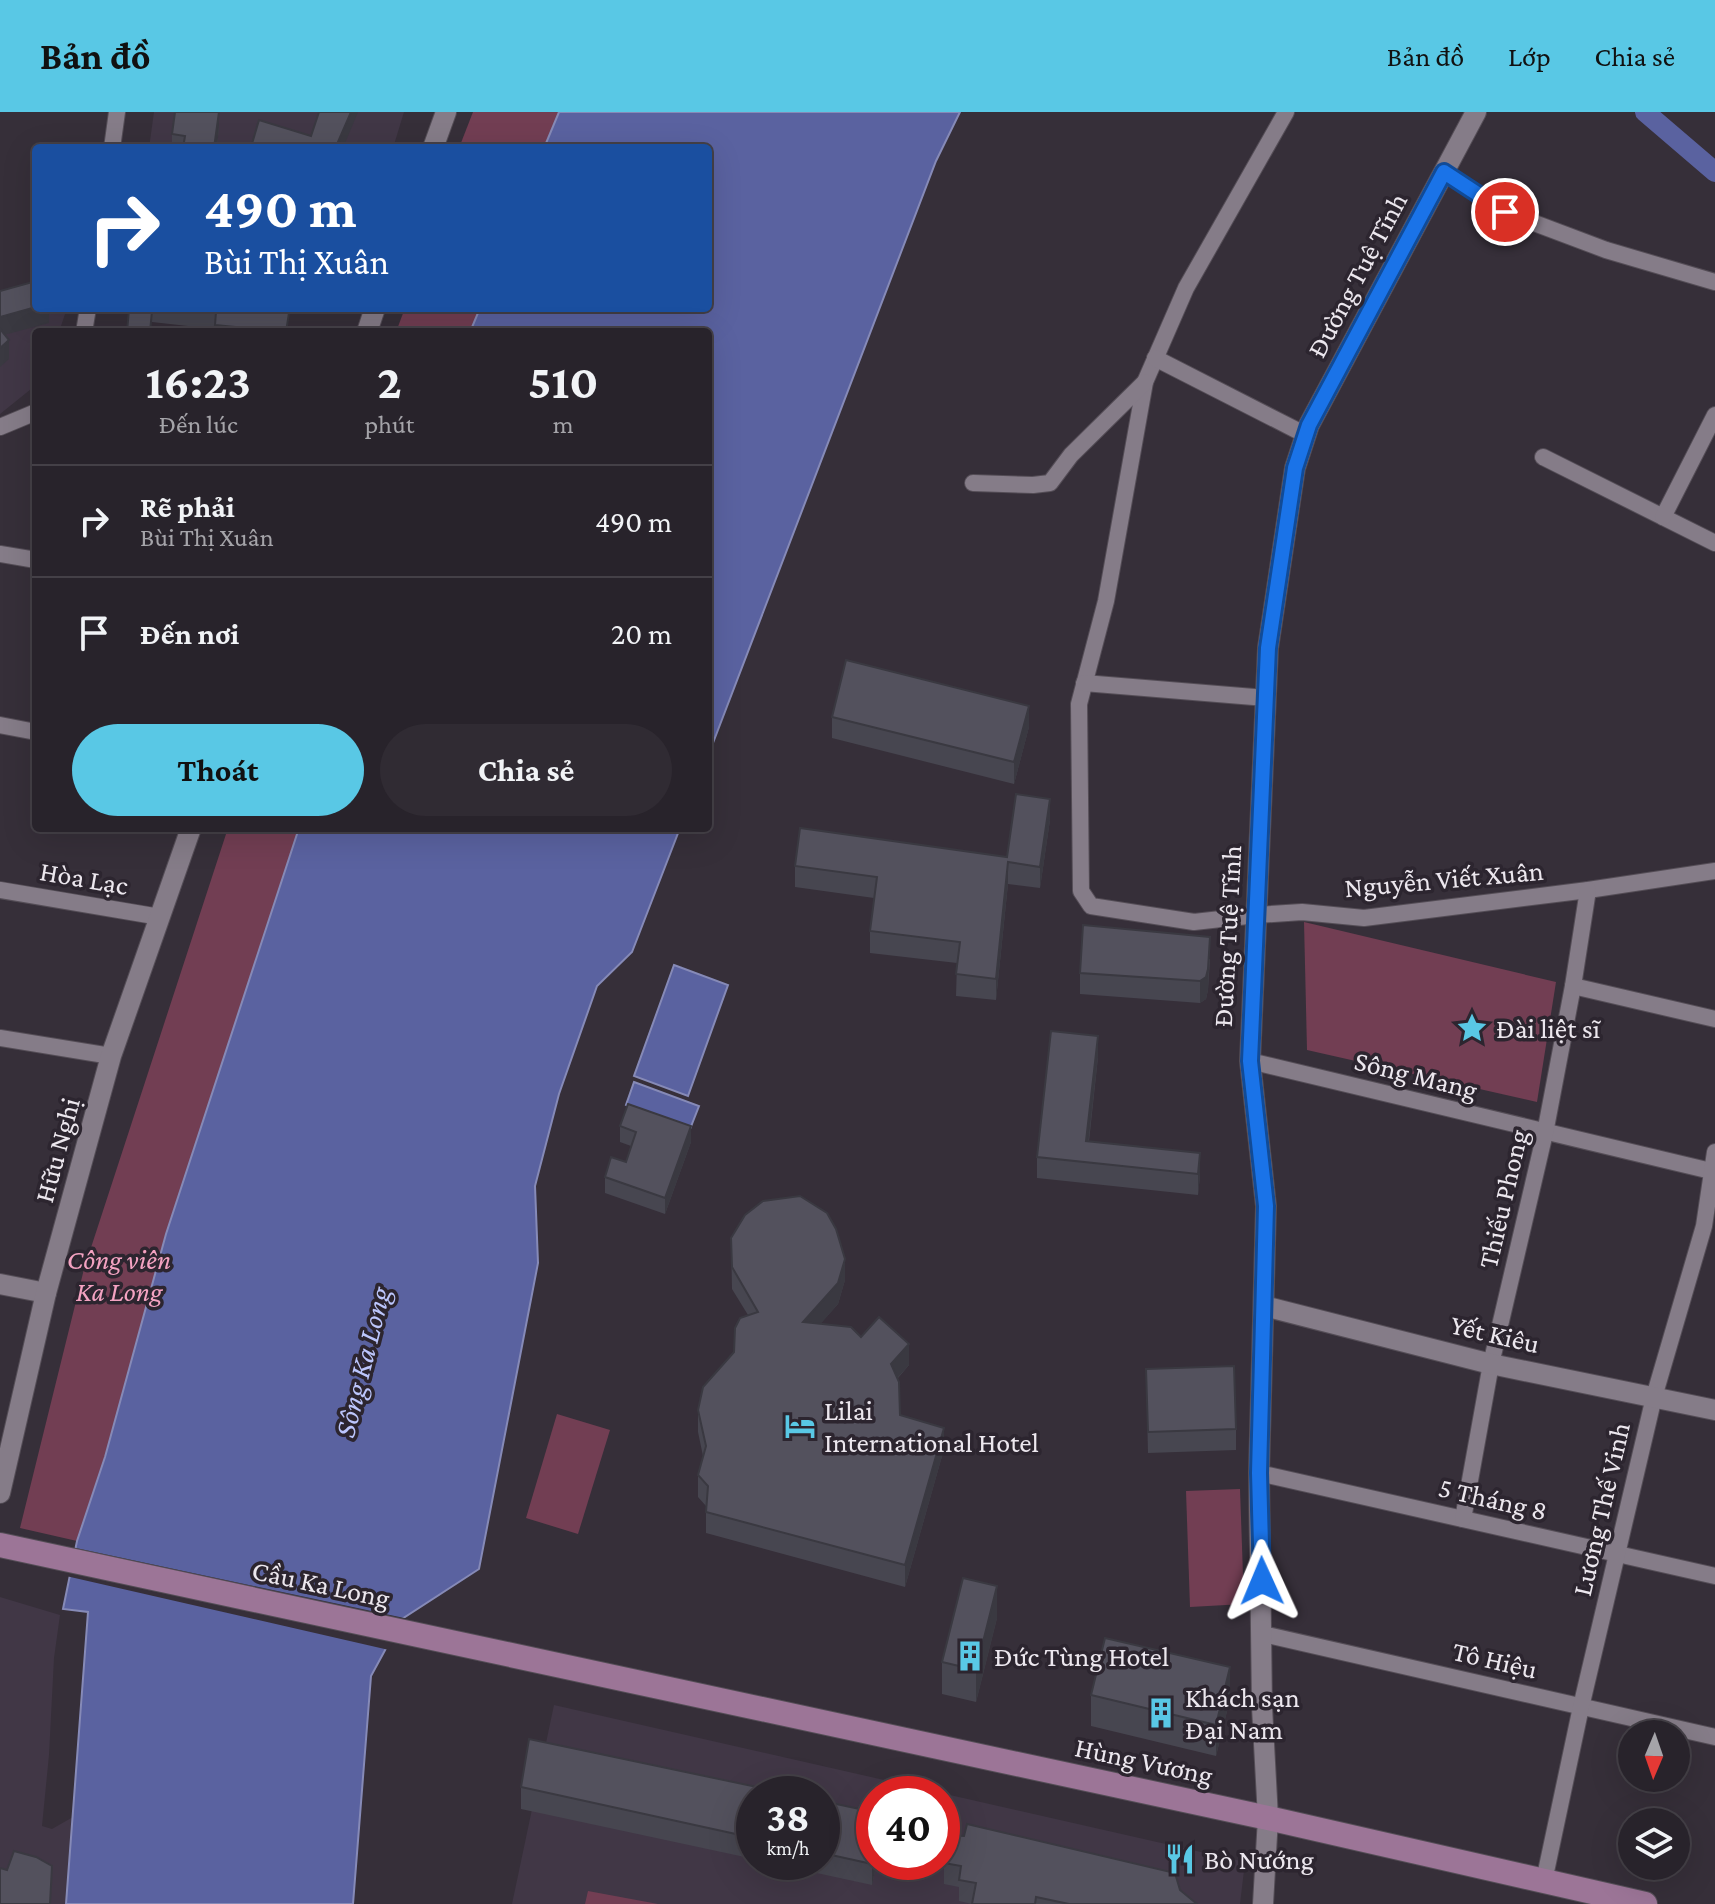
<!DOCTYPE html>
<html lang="vi">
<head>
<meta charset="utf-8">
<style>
  :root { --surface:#28232b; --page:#302b33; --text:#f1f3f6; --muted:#a5a4a9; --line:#444047; --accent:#59c8e5 }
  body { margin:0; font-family:"Crimson Pro",serif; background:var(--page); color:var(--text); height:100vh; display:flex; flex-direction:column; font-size:30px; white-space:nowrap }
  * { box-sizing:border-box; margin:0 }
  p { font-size:26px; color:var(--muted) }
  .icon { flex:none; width:44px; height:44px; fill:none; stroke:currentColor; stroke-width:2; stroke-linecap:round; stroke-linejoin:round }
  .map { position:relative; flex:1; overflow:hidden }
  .drawer { position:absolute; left:32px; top:216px; width:680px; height:504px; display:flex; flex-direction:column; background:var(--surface); border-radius:8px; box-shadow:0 8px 32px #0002,0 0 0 2px var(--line) }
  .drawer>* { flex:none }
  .banner { position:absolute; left:32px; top:32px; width:680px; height:168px; border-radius:8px; box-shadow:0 8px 32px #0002,0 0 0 2px var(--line); background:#1a4fa0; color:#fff; overflow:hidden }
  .needle { width:52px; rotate:182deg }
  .tools { position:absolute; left:1618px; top:1608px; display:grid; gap:16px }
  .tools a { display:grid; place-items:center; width:72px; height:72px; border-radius:50%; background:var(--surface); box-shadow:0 8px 32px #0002,0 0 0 2px var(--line); font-size:40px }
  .speed { position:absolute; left:736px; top:1664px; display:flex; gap:16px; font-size:40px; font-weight:700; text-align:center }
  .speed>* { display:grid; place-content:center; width:104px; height:104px; border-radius:50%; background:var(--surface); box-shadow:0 8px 32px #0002,0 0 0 2px var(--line); line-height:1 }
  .speed small { font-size:20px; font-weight:400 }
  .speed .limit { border:12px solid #d22; background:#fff; color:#111 }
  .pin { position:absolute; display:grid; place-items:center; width:68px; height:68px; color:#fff; margin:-34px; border:4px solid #fff; border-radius:50%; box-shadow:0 2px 8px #0007 }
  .me { position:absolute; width:88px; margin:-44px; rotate:359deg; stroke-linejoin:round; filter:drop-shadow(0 0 6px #0008) }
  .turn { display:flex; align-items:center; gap:28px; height:168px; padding:0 40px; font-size:36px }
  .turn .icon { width:104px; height:104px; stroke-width:2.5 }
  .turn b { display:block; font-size:56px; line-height:68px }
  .eta { display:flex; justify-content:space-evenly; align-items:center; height:136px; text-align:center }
  .eta b { font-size:48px; font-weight:700; line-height:56px }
  .action { display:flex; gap:16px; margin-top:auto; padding:16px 40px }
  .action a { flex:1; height:92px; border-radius:48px; background:var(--accent); color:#111; font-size:32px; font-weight:700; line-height:92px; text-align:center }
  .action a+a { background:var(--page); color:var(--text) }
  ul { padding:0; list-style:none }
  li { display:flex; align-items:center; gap:24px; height:112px; padding:0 40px; border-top:2px solid var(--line) }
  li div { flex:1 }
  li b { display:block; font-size:30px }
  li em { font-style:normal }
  header { display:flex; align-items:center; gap:48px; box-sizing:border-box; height:112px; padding:0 40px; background:var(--accent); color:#111 }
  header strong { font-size:38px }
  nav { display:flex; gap:44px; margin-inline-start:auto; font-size:28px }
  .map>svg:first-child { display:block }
  .built { fill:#413746; fill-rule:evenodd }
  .green { fill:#723e53 }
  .water { fill:#5a62a0; stroke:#868ab7; stroke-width:2 }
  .pier { fill:#362f39 }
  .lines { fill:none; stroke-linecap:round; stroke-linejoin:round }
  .canal { stroke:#5a62a0; stroke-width:20 }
  .minor-casing { stroke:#544d56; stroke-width:18 }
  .tertiary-casing { stroke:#544d56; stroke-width:22 }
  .secondary-casing { stroke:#544d56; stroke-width:26 }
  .minor { stroke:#857c88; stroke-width:16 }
  .tertiary { stroke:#857c88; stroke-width:20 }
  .secondary { stroke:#9c7597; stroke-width:24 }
  .wall { fill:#474650 }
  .shaded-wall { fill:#3a3941 }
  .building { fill:#53515d; stroke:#3a3941; stroke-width:2 }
  .route-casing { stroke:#114b97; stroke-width:20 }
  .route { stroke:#1a73e8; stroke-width:14 }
  .labels { text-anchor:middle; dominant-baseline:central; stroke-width:7; stroke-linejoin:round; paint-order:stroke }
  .street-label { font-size:28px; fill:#ece7ee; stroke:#2c252f }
  .poi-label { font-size:28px; fill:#ece7ee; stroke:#2c252f; text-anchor:start }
  .park-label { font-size:28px; font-style:italic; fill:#f4a3c2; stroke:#2c252f }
  .water-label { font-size:30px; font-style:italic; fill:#bcc6fc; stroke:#2c252f }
</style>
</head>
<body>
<header>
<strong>Bản đồ</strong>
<nav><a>Bản đồ</a><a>Lớp</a><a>Chia sẻ</a></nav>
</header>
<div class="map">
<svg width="1715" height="1792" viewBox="0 0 1715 1792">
  <rect width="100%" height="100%" fill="#362f39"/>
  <g class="built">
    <path d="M154,0H404L393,36H149Z"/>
    <path d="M0,192L36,196H67L59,220H36V273L0,302Z"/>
    <path d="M0,1485L60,1503L54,1546L49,1643L42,1714L52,1717L73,1705L66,1792H0Z"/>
    <path d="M554,1593L1245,1750L1240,1792H512ZM754,1682H822V1750H754ZM874,1682H942V1750H874Z"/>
  </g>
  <g class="green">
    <path d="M473,0H559L544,36H459Z"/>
    <path d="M405,196H480L470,220H396Z"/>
    <path d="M228,716H299L166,1122L105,1345L77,1429L20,1416L84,1157Z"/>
    <path d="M1304,810L1556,870L1537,990L1307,938Z"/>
    <path d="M557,1302L610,1318L578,1422L526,1406Z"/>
    <path d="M1240,1377L1244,1492L1190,1495L1186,1379Z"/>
    <path d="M588,1779L658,1792H585Z"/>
  </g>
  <g class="water">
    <path d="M559,0H960L936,49L708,644V220H470L480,196H708V36H544Z"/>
    <path d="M299,716H680L632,840L597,874L559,982L535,1074L538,1151L479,1457L402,1507L371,1564L353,1792H66L88,1500L63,1497L77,1429L105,1345L166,1122Z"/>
    <path d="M674,853L728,873L688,984L634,964Z"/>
    <path d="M634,970L699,994L690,1017L626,993Z"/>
  </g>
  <path class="pier" d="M71,1435L409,1507L405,1510L389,1538L66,1464Z"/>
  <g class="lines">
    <path class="canal" d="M1645,0L1715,60"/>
    <g class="minor-casing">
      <g id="minor">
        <path d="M1286,0L1186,176L1145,270L1106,489L1079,592L1081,779L1091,794L1194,810L1257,803L1302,800L1364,806L1588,778L1715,759"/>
        <path d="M112,36L117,0"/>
        <path d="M1444,60L1505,100L1606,138L1715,170"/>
        <path d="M84,220L88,196"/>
        <path d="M1155,246L1306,323"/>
        <path d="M0,315L36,300"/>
        <path d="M1543,345L1715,431"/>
        <path d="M973,371L1033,373L1050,371L1071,343L1145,270"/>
        <path d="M1663,405L1715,303"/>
        <path d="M0,442L36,448"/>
        <path d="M1084,571L1266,586"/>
        <path d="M0,613L36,620"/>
        <path d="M0,778L160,805"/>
        <path d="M1573,874L1715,907"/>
        <path d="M0,926L111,944"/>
        <path d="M1250,949L1711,1059"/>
        <path d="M1259,1361L1715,1464"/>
        <path d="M1463,1407L1491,1252L1545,1021L1573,874L1588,778"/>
        <path d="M1263,1522L1715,1625"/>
        <path d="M1544,1769L1581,1595L1654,1285L1704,1114L1715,1040"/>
      </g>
    </g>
    <g class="tertiary-casing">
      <g id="tertiary">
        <path d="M433,36L446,0"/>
        <path d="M367,220L375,196"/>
        <path d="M0,1172L46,1181"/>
        <path d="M1264,1194L1491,1252L1715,1298"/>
        <path d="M0,1381L46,1181L111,944L191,716"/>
        <path d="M1263,1792L1268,1706L1262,1595L1259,1361L1266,1094L1250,949L1268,536L1295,356L1309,313L1476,0"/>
      </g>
    </g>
    <g class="secondary-casing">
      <path id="secondary" d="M0,1433L1268,1706L1645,1792"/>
    </g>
    <use href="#minor" class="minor"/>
    <use href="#tertiary" class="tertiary"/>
    <use href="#secondary" class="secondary"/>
  </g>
  <g class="wall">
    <path d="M219,15L217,36H172V22Z"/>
    <path d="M149,196H257L289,218V220H215V217L152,210Z"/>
    <path d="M832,605L1029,615L1014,672L832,626Z"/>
    <path d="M1050,708L1040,776L1008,772L996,888L956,884L957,851L870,841V819L874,786L795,775V754L1007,745Z"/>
    <path d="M1210,847L1208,878L1206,887L1200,891L1080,882V861Z"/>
    <path d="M1098,945L1089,1029L1200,1063L1198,1083L1037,1066V1045Z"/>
    <path d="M620,1014L691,1030L665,1102L605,1081V1065L626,1050L631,1034L620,1030Z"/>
    <path d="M731,1126L845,1168L838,1192L820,1212L861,1225L909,1253L898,1266L900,1303L944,1337L905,1475L706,1421V1394L698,1385V1363L703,1344L698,1320V1298L734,1240L748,1203L732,1177Z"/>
    <path d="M1146,1257L1236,1317V1338L1148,1341Z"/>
    <path d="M997,1506L976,1590L942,1582V1550Z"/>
    <path d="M1091,1583L1230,1587L1216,1644L1091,1614Z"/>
    <path d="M521,1675L754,1682V1747L521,1697Z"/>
    <path d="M822,1689L874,1750H896L895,1757L876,1754L872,1773L766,1750H822Z"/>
    <path d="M944,1751L1180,1778L1197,1792H972L959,1789V1775L944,1772Z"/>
  </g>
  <g class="shaded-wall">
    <path d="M219,0V15L217,36H214Z"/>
    <path d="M351,0H358L343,36L338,30Z"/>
    <path d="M36,195V196H49V211L0,224V205Z"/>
    <path d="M9,228V247L0,255V236Z"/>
    <path d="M1029,594V615L1014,672V650Z"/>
    <path d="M1050,687V708L1040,776V755Z"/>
    <path d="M1008,750V772L996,888V867Z"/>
    <path d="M1210,825L1208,878L1206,887L1200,891V869Z"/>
    <path d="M1098,924V945L1086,1051V1029Z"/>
    <path d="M691,1014V1030L665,1102V1086Z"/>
    <path d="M1200,1041V1063L1198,1083V1062Z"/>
    <path d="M845,1147V1168L838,1192L803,1232V1210Z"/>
    <path d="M909,1232V1253L891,1273V1252Z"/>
    <path d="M944,1316V1337L905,1475V1453Z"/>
    <path d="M997,1474V1506L976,1590V1558Z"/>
    <path d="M1230,1555V1587L1216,1644V1613Z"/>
    <path d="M874,1741V1750H876V1754L872,1773V1752Z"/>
  </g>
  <g class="building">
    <path d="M175,0H219L214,36H183L185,24L172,22Z"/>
    <path d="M319,0H351L338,30L347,33L346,36L251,35L259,8L311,24Z"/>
    <path d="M36,169V195L0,205V179Z"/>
    <path d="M180,196H257L289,201L286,220H256V217L215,213L216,200Z"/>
    <path d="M129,197L152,199L150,220H127Z"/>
    <path d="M0,217L9,228L0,236Z"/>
    <path d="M846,548L1029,594L1014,650L832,605Z"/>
    <path d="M1016,682L1050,687L1040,755L1008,750L996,867L956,862L960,830L870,819L877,765L795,754L800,716L1007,745Z"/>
    <path d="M1083,813L1210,825L1208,857L1206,865L1200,869L1080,861Z"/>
    <path d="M1051,919L1098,924L1086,1029L1200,1041L1198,1062L1037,1045Z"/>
    <path d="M628,992L691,1014L665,1086L605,1065L611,1045L626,1050L636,1020L620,1014Z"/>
    <path d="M800,1084L827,1101L836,1117L845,1147L838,1171L803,1210L851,1215L861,1225L879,1205L909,1232L891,1252L899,1270L900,1303L944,1316L905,1453L706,1400L708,1374L698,1363L706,1334L698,1298L703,1275L734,1240L735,1216L740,1206L758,1200L732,1155L731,1126L745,1103L763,1089Z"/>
    <path d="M1234,1254L1236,1317L1148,1320L1146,1257Z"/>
    <path d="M963,1466L997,1474L976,1558L942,1550Z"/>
    <path d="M1105,1526L1230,1555L1216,1613L1091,1583Z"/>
    <path d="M529,1627L790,1682H754V1726L521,1675Z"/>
    <path d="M822,1689L874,1700V1741L872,1752L822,1741Z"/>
    <path d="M967,1712L1175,1761L1180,1778L1197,1792H1069L1036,1785L1035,1792H972L976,1771L959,1768L961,1754L944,1751L948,1723L964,1724Z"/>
    <path d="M14,1739L36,1745L52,1754L50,1792H0V1756L7,1758Z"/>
  </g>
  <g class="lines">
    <g class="route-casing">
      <path id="route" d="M1262,1469L1259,1361L1266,1094L1250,949L1268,536L1295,356L1309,313L1444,60L1505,100"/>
    </g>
    <use href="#route" class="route"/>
  </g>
  <defs>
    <g id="sight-bare" transform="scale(2.4)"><path d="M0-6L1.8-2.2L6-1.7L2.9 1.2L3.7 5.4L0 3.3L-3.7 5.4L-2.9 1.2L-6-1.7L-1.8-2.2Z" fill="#59c8e5" stroke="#2c252f" stroke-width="2.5" paint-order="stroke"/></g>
    <g id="hotel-bare" transform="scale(2.4)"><path d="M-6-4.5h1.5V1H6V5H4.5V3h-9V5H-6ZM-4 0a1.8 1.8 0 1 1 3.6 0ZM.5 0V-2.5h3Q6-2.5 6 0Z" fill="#59c8e5" stroke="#2c252f" stroke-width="2.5" paint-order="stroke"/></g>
    <g id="building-bare" transform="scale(2.4)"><path d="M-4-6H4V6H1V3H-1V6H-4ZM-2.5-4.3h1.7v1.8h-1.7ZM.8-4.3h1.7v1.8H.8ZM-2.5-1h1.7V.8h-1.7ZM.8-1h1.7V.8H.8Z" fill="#59c8e5" stroke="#2c252f" stroke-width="2.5" paint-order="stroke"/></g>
    <g id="restaurant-bare" transform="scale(2.4)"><path d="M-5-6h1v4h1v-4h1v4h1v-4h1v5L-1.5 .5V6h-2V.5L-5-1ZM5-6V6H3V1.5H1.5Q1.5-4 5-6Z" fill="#59c8e5" stroke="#2c252f" stroke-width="2.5" paint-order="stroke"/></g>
  </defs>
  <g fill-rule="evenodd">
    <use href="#sight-bare" x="1472" y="916"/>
    <use href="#hotel-bare" x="800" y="1314"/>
    <use href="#building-bare" x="970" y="1544"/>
    <use href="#building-bare" x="1161" y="1601"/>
    <use href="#restaurant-bare" x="1180" y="1747"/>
  </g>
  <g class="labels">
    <g class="street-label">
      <text transform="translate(1357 163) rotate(-62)">Đường Tuệ Tĩnh</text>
      <text transform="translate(84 766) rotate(10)">Hòa Lạc</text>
      <text transform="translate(1444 767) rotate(-5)">Nguyễn Viết Xuân</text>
      <text transform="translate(1227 824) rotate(-87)">Đường Tuệ Tĩnh</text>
      <text transform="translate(1416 963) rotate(14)">Sông Mang</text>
      <text transform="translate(57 1038) rotate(-75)">Hữu Nghị</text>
      <text transform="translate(1503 1087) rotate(-77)">Thiếu Phong</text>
      <text transform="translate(1495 1222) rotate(13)">Yết Kiêu</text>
      <text transform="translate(1493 1387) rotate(13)">5 Tháng 8</text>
      <text transform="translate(1601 1397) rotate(-77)">Lương Thế Vinh</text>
      <text transform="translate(321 1472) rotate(12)">Cầu Ka Long</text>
      <text transform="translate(1495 1548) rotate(13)">Tô Hiệu</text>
      <text transform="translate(1144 1649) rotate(12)">Hùng Vương</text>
    </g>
    <g class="poi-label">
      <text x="1496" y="916">Đài liệt sĩ</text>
      <text x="824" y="1298">Lilai<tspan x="824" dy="32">International Hotel</tspan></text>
      <text x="994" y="1544">Đức Tùng Hotel</text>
      <text x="1185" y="1585">Khách sạn<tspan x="1185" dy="32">Đại Nam</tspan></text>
      <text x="1204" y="1747">Bò Nướng</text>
    </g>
    <g class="park-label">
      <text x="119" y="1147">Công viên<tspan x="119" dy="32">Ka Long</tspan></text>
    </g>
    <g class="water-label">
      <text transform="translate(362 1250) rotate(-76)">Sông Ka Long</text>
    </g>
  </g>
</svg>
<div class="tools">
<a><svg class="needle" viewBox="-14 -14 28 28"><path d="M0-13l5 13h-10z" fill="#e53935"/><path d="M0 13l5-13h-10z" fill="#a5a4a9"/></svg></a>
<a><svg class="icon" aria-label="layers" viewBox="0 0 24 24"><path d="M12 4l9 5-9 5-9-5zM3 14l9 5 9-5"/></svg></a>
</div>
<div class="speed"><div>38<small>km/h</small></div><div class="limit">40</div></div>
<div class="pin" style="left:1505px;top:100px;background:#d93025"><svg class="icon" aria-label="arrive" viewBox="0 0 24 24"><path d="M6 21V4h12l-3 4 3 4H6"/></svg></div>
<svg class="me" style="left:1262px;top:1469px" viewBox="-20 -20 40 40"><path d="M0-17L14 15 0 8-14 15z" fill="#1a73e8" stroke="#fff" stroke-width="4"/></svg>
<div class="banner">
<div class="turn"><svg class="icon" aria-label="right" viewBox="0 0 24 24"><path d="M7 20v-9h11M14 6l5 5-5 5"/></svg><div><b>490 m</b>Bùi Thị Xuân</div></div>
</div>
<section class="drawer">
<div class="eta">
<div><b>16:23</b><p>Đến lúc</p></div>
<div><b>2</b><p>phút</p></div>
<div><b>510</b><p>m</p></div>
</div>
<ul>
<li><svg class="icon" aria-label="right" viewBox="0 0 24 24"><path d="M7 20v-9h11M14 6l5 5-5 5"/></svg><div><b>Rẽ phải</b><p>Bùi Thị Xuân</p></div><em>490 m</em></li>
<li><svg class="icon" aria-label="arrive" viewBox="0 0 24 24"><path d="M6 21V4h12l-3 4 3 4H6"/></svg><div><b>Đến nơi</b></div><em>20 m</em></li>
</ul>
<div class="action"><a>Thoát</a><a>Chia sẻ</a></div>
</section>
</div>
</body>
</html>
